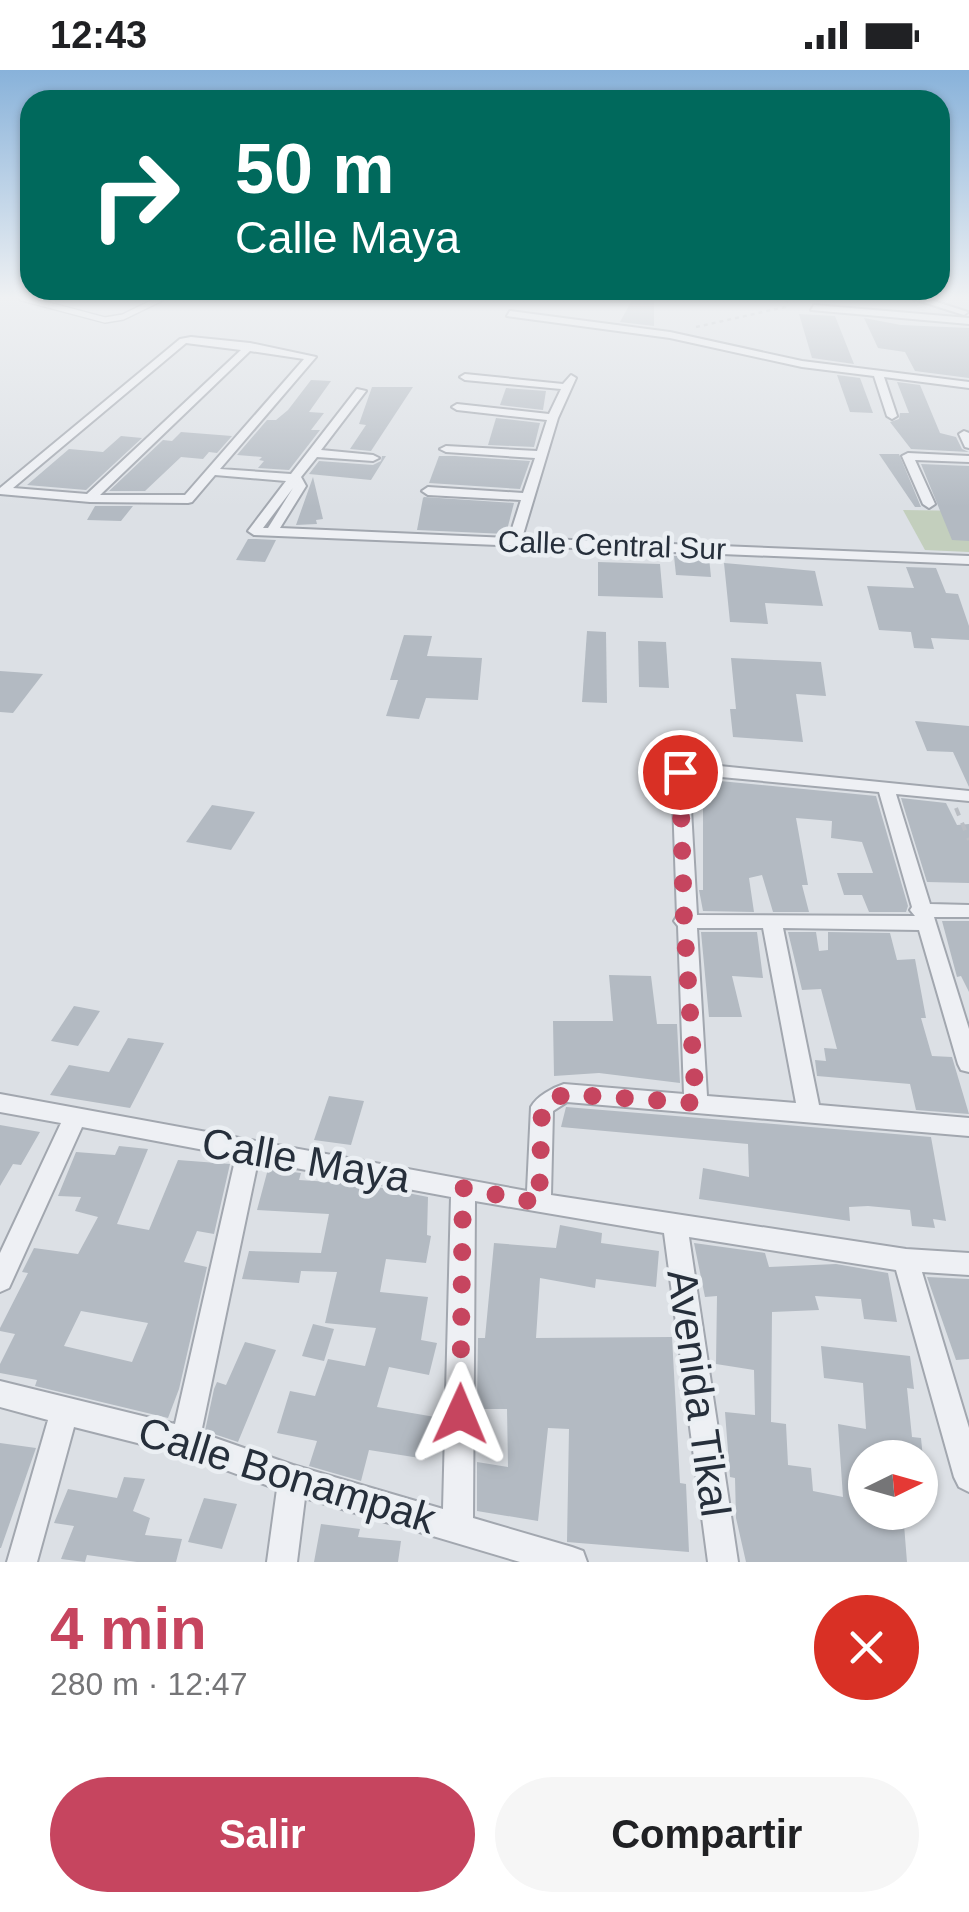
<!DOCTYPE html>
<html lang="es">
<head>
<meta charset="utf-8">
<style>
  :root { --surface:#fff; --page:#f6f6f6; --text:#202124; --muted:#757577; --accent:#c6455f }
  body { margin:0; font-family:Arial,sans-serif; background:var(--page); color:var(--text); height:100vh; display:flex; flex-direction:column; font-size:38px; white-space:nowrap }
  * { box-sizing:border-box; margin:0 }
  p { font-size:32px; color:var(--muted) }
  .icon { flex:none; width:55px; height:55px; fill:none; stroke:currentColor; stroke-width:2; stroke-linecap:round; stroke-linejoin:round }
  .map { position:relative; height:1492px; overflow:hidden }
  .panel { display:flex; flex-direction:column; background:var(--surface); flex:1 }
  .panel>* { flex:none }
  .guide { position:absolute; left:20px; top:20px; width:930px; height:210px; border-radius:30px; box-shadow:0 2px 8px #0004; background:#00695c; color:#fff; overflow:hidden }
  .needle { width:65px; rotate:85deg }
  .tools { position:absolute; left:848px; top:1370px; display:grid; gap:20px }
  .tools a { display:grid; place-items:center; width:90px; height:90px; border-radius:50%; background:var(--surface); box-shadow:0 2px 8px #0004; font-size:50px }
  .pin { position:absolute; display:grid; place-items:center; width:85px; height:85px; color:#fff; margin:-42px; border:5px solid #fff; border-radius:50%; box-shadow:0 2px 10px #0007 }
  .me { position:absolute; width:110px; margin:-55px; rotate:1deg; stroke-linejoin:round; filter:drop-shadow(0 0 8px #0008) }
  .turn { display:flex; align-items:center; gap:35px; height:210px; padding:0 50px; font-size:45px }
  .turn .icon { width:130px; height:130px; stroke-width:2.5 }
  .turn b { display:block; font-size:70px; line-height:85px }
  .round { display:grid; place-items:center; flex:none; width:105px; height:105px; border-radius:52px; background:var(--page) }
  .head { display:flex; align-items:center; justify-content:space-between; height:170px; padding:0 50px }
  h1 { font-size:60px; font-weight:700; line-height:75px; color:var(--accent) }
  .primary-button { display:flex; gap:20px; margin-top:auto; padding:20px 50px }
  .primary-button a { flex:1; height:115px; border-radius:60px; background:var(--accent); color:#fff; font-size:40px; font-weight:700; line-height:115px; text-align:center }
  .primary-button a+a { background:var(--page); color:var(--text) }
  .status { display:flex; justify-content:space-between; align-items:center; height:70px; padding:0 50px; background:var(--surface); direction:ltr }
  .status svg { height:28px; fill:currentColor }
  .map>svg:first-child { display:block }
  .green { fill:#c3cfbd }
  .building { fill:#b3bac2; fill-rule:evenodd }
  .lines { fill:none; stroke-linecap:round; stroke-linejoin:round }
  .service-casing { stroke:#a2a7af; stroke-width:8 }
  .minor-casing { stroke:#a2a7af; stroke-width:4 }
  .path-far1 { stroke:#babec4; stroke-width:2.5; stroke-dasharray:4 4; stroke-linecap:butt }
  .path { stroke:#babec4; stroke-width:4; stroke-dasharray:8 8; stroke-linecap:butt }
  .service { stroke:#eef0f4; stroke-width:5 }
  .minor { fill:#eef0f4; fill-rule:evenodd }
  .route { stroke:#c6455f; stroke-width:18; stroke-dasharray:0 32.4 }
  .labels { text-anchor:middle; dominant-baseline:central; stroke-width:9; stroke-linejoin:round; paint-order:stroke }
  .far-street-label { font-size:30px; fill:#262f3b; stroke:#ebeff3 }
  .near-street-label { font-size:42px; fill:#262f3b; stroke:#ebeff3 }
</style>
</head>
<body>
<div class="status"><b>12:43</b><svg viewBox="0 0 49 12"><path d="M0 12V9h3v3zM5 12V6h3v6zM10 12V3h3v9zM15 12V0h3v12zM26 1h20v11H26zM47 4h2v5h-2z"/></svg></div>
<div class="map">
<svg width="969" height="1492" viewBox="0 0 969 1492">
  <rect width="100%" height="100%" fill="#dce0e5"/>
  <path class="green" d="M903,440L969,441V482L925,480Z"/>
  <g class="building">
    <path d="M633,228H654V256L620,252Z"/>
    <path d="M799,244L835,246L854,294L812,288Z"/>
    <path d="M864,248L901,255L969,258V308L915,301L905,282L878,278Z"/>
    <path d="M837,305L860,308L873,343L850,342Z"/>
    <path d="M311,310L331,311L309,342L324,343L311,360H320L289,400L258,398L264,391L259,390L262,387L237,385L267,350H276L288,340Z"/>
    <path d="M897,312L920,315L940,363L956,367L962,379L969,382L911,379L890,352L899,349L900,343H909Z"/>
    <path d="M372,317H413L371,381L350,379L366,355L359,354Z"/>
    <path d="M506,318L546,321L543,340L500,335Z"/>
    <path d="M496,348L540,353L534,377L488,375Z"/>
    <path d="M181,362L232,366L217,383L209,382L203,389L181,387L145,421H109L163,370L172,371Z"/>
    <path d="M121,366L142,368L86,420L27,415L69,379L103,382Z"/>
    <path d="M879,384H899L921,437H915Z"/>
    <path d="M382,386H386L371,410L309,404L319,391L373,395L381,391Z"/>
    <path d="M439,386H455L530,391L520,419L429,413Z"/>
    <path d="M921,394L969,396V471L952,470Z"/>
    <path d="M313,407L323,449L316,450L317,454L296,455Z"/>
    <path d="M423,428L424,427L514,433L506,464L417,460Z"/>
    <path d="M95,436H133L121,451L87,450Z"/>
    <path d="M248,469H256L276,470L265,492L236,490Z"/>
    <path d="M674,486L709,487L711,507L676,505Z"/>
    <path d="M598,492L660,494L663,528L598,526Z"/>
    <path d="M724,493L815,501L823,536L765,533L768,554L730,552Z"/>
    <path d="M906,497L936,498L946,523L958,524L969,556V570L931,568L934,579L914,578L911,562L879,560L867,516L914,518Z"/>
    <path d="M587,561L606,562L607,633L582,632Z"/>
    <path d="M404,565L432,566L427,586L482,588L478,630L426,628L419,649L386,646L398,610H390Z"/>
    <path d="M638,571L666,572L669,618L639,617Z"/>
    <path d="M731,588L821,592L826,626L796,624L803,672L733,667L730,639H736Z"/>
    <path d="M0,601L43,604L13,643L0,642Z"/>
    <path d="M915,651L969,656V717L953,682L927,681Z"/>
    <path d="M699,709L876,726L908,836L906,842H869L862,825H844L837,803H873L862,772L831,768L832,751L796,748L808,815H802L809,842H773L762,805L749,808L754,842L703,841L699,820H703V728L697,727Z"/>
    <path d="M901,728L946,733L957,755L969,754V813L927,812Z"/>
    <path d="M212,735L255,742L231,780L186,772Z"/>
    <path d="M942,851H969V922L961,906L957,907Z"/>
    <path d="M701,862H757L763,908L732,906L742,947H709Z"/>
    <path d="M788,862H816L819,881L828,880V862L890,863L897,890L915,889L926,948H921L932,986L952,987L969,1044L916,1040L910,1014L817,1006L815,990L826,991L824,978L837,979L821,919L802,920Z"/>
    <path d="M609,905L651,906L657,954H677L680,1013L599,1003L554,1006L553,951H613Z"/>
    <path d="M74,936L100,941L78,976L51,971Z"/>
    <path d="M128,968L164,973L130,1038L50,1025L69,995L109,1002Z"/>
    <path d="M329,1026L364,1031L351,1075L314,1070Z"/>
    <path d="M566,1037L931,1067L946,1151L933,1149L935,1158L912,1156L910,1140L868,1136L849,1137L850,1151L699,1129L703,1098L749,1107L748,1074L561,1057Z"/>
    <path d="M0,1055L40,1062L21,1095L13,1094L0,1116Z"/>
    <path d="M119,1076L148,1079L117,1154L149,1160L178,1090L230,1094L214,1164L197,1161L184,1192L207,1197L179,1319L168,1348L35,1316L37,1310L0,1303V1294L15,1264L0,1261V1258L28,1203L22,1202L34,1178L78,1184L98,1147L75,1141L81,1127L58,1126L76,1082L115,1085ZM81,1241L148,1253L132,1292L64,1276Z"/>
    <path d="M268,1099L301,1103L299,1110L362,1114L428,1127L427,1165L431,1166L426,1193L386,1189L380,1222L428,1227L421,1270L437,1273L429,1305L389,1297L377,1337L435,1347L426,1389L369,1380L361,1411L309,1396L317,1371L277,1363L290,1321L315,1326L328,1289L365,1296L376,1258L325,1253L337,1202L301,1201L299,1213L242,1209L249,1181L321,1183L329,1144L257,1140Z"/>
    <path d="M560,1155L602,1163L601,1173L659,1181L656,1217L596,1209L595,1218L540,1208L536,1268L672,1267L680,1413L686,1414L689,1482L567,1472L569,1359L548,1358L538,1451L477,1441V1392L508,1397L507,1339H477L478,1268H485L494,1173L556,1178Z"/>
    <path d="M694,1173L765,1183L769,1197L836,1194L888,1203L897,1252L864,1249L861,1229L815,1226L819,1240L772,1242L771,1352L786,1354L788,1395L811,1398L813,1421L843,1427L838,1354L866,1359L863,1313L824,1308L821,1276L910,1286L914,1319L907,1318L912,1367L921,1368L923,1388H865V1442H903L907,1492H746L736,1448L735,1408L730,1407L725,1342L755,1345L754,1300L716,1294L717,1226L705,1227Z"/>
    <path d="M927,1207L969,1209V1289L956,1290Z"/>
    <path d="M313,1254L334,1259L324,1291L302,1286Z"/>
    <path d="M245,1272L276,1280L238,1372L205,1361L214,1319L217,1312L226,1315Z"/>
    <path d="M0,1373L36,1378L1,1478H0Z"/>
    <path d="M124,1407L145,1409L133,1441L150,1448L145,1465L182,1469L176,1492H137L87,1485L85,1492L61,1489L74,1456L54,1453L68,1419L117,1428Z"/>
    <path d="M204,1428L237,1434L222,1479L188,1472Z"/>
    <path d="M321,1454L360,1459L358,1467L401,1471L398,1492H314Z"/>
  </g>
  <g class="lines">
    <g class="service-casing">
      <path id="service" d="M22,228L105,250L123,247L162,228"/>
    </g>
    <g class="minor-casing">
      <g id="minor">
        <path d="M910,228H924L968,242L964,245Z"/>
        <path d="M814,235L969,248V254L811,240Z"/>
        <path d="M510,241L670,262L802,291L969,312V318L884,307L897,346L892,349L887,346L874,306L802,297L670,268L507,246Z"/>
        <path d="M191,267L250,273L316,287L220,399L291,404L357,319L366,321L321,380L373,385L379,388L373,391L317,387L301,407L306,416L280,458L509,468L521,430L428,425L422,421L428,417L523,423L535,388L446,382L440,379L446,376L537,381L547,350L457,340L452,337L457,334L549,344L561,319L465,310L460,307L465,304L563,314L571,305L576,308L558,348L522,468L969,486V494L254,465L248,461L286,411L215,405L192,432L188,433L90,432L0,424V418L180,269ZM186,273L241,280L87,424L13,418ZM250,281L304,289L185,425H100ZM293,418L268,458H263Z"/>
        <path d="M964,361L969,363V378L965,377L959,364Z"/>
        <path d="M908,383L969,386V392L915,390L935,434L929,438L923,434L902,386Z"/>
        <path d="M690,693L969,721V731L896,724L930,834L969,835V847H934L969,959V1002L961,1000L958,994L919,860L783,858L819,1035L969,1048V1066L567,1032L553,1041L551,1125L906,1179L969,1183V1205L922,1202L969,1358V1422L959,1417L954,1407L896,1200L689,1167L738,1492H708L664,1163L475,1131L473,1448L572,1477L583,1481L587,1492H520L305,1428L297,1492H267L277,1419L185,1385L74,1357L37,1492H7L48,1350L0,1337V1311L175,1354L236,1086L82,1057L9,1218L0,1222V1183L61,1053L0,1042V1024L527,1121L531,1037C537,1026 552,1018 564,1014L684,1024L678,856L674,851L677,846L672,701L674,697ZM689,704L879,722L912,837L910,840L915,846L697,845ZM697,858H763L796,1033L707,1026ZM258,1091L451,1127L443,1439L293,1395L201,1363Z"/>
      </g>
    </g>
    <path class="path-far1" d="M696,257L785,237L788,228"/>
    <path class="path" d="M956,738L969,770"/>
    <use href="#service" class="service"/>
    <use href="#minor" class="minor"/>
  </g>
  <linearGradient id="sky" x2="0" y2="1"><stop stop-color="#88b2da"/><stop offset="0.52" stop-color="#eff1f3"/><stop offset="1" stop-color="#eff1f3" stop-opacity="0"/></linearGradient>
  <rect width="969" height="437" fill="url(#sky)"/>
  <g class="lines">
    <path class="route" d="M460,1344L463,1118L539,1133L542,1037L564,1024L696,1033L684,851L680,702"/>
  </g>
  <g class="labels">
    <g class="far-street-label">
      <text transform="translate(612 475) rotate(2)">Calle Central Sur</text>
    </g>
    <g class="near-street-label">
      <text transform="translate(306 1090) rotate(10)">Calle Maya</text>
      <text transform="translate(699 1323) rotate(82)">Avenida Tikal</text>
      <text transform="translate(287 1405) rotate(17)">Calle Bonampak</text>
    </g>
  </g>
</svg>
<div class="tools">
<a><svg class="needle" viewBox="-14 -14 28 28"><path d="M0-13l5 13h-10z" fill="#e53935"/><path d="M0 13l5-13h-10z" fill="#757577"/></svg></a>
</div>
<div class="pin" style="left:680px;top:702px;background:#d93025"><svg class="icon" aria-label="arrive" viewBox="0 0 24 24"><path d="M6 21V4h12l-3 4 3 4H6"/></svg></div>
<svg class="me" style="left:460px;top:1344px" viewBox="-20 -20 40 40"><path d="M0-17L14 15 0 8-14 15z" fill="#c6455f" stroke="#fff" stroke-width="4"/></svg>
<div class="guide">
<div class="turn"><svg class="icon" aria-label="right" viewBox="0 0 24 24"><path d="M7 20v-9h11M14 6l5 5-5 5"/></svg><div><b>50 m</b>Calle Maya</div></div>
</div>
</div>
<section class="panel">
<div class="head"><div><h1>4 min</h1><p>280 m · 12:47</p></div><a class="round" style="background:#d93025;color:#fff"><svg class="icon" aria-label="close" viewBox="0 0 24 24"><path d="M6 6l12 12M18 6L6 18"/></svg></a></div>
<div class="primary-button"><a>Salir</a><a>Compartir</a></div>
</section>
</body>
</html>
